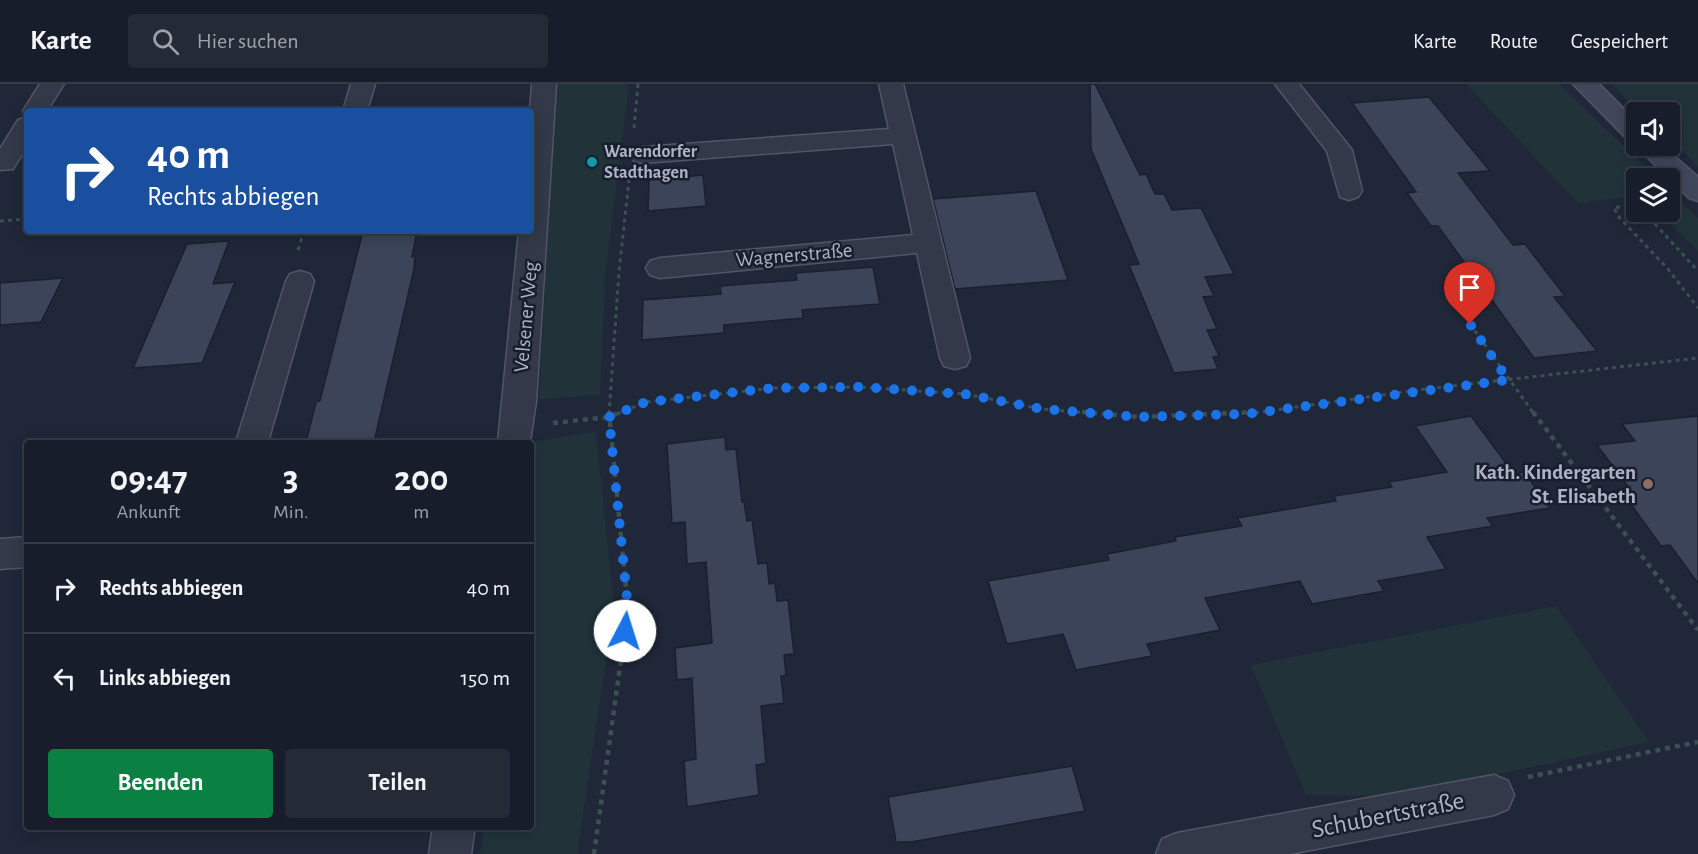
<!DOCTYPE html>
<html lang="de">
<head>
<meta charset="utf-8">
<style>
  :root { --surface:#171d2a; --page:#242a36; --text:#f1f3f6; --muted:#9ea2a8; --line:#363b47; --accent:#0b8043 }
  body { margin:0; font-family:"Alegreya Sans",sans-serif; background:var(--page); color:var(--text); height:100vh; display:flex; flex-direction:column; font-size:22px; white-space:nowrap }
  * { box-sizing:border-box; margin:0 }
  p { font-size:20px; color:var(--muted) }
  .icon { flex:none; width:33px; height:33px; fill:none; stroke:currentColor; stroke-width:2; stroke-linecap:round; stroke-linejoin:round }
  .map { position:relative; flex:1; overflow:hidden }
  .side { position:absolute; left:24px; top:356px; width:510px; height:390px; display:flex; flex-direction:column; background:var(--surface); border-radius:6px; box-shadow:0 3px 15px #0003,0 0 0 2px var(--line) }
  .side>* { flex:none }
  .top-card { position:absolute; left:24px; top:24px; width:510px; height:126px; border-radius:6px; box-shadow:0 3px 15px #0003,0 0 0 2px var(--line); background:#1a4fa0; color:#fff; overflow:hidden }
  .fabs { position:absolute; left:1626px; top:18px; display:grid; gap:12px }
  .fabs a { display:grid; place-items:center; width:54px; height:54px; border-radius:6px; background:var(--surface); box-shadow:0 3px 15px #0003,0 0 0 2px var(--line); font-size:30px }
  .pin { position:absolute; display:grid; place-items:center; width:51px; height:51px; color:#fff; margin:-62px -26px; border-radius:50% 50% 50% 0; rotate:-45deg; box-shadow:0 0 6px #0007 }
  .pin .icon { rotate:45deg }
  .me { position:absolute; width:66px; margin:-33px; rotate:5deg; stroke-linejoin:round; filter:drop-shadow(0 0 4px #0008) }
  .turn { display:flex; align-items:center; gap:21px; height:126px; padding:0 24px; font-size:27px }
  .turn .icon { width:78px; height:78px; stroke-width:2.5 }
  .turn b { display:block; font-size:42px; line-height:51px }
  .eta { display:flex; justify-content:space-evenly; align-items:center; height:102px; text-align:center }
  .eta b { font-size:36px; font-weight:700; line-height:42px }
  .action { display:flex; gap:12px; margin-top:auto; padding:12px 24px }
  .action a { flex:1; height:69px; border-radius:6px; background:var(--accent); color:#fff; font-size:24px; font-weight:700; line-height:69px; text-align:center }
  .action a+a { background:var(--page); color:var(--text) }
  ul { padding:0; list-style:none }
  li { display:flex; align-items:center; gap:18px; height:90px; padding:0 24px; border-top:2px solid var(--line) }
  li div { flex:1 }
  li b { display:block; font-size:22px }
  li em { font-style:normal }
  header { display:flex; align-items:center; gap:36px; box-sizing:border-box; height:84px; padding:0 30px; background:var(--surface); border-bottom:2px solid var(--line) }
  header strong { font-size:28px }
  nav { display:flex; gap:33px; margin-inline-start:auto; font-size:21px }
  .search { width:420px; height:54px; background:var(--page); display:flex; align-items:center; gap:15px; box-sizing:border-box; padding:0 21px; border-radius:6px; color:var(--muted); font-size:22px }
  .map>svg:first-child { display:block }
  .green { fill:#213339 }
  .building { fill:#3b4458; stroke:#1a202f; stroke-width:1.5 }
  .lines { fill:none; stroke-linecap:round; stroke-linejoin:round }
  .minor-casing { stroke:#505666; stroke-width:3 }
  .secondary-casing { stroke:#505666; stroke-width:3 }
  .path-far1 { stroke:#3c4f53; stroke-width:3; stroke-dasharray:4 4; stroke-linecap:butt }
  .path { stroke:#3c4f53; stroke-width:4.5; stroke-dasharray:5 5; stroke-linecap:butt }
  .minor { fill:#333948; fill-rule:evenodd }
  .secondary { fill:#41475b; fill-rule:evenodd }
  .route { stroke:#1a73e8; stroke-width:10; stroke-dasharray:0 18 }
  .culture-dot { fill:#0f9aa8; stroke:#181e2d; stroke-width:2 }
  .education-dot { fill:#8d6e63; stroke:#181e2d; stroke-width:2 }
  .labels { text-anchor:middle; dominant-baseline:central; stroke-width:5; stroke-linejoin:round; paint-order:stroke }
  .far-poi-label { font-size:18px; font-weight:bold; fill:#adb3c5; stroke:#181e2d; text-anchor:start }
  .street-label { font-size:21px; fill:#adb3c5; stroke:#181e2d }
  .poi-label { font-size:21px; font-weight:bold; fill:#adb3c5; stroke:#181e2d; text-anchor:end }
  .near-street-label { font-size:26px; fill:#adb3c5; stroke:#181e2d }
</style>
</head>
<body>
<header>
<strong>Karte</strong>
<div class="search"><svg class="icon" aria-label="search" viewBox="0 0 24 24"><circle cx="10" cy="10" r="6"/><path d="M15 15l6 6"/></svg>Hier suchen</div>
<nav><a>Karte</a><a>Route</a><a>Gespeichert</a></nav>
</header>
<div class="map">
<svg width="1698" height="770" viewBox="0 0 1698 770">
  <rect width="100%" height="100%" fill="#1f2738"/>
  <g class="green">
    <path d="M556,0H629L605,193L600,311L539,315Z"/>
    <path d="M1466,0H1559L1657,94H1636V112L1578,119Z"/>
    <path d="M1610,0H1698V82L1670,55V28H1641Z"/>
    <path d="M1670,107L1698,134V167L1658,128H1670Z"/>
    <path d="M596,348L614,523L577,770H480L484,743L531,742L529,358Z"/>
    <path d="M1556,522L1649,658L1395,712L1306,711L1251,581Z"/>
  </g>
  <g class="building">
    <path d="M1090,0H1095L1140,91L1146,90L1155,110H1164L1172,126L1201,124L1234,190L1205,193L1214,212L1203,213L1217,245L1207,246L1219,272L1213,273L1218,285L1174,289L1129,181L1139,180L1091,65Z"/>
    <path d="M1429,13L1490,87L1458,89L1513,161L1525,160L1565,212L1554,213L1597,267L1534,274L1438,142H1431L1407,109L1416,108L1352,19Z"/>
    <path d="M703,91L706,122L648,127L649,96Z"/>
    <path d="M1036,107L1068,196L955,205L933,115Z"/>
    <path d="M363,147H417L412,173L415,172L414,185L374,358H306L316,318L320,317Z"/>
    <path d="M229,157L213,200L235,198L202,279L133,284L187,160Z"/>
    <path d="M873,183L880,220L802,226L803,234L724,241V249L642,256L643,216L721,210L720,202L797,196L796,189Z"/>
    <path d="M63,194L41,238L0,241V199Z"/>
    <path d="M1471,332L1514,390L1524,388L1550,424L1487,434L1493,442L1427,453L1446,485L1378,497L1384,507L1312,520L1300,497L1205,514L1220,546L1147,560L1152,572L1076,586L1063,550L1007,560L988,497L1109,476L1107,470L1176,457L1175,453L1242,442L1237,434L1336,417L1334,412L1392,403L1389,398L1447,388L1415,342Z"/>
    <path d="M1698,332V499L1670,461L1661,462L1620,405L1629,404L1597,361L1635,357L1622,340Z"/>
    <path d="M725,353L726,366L736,365L742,418H744L747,437L752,436L758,480L767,479L769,500L775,499L777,517L788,516L794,570L784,571L786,591L781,592L784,619L761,622L766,679L756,681L759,711L687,723L684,677L696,675L692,594L677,596L675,564L712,559L706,478L687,480L685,438L672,439L667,360Z"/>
    <path d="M1072,682L1085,727L911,758H896L888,713Z"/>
  </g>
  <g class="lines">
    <g class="minor-casing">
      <g id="minor">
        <path d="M40,0H64L47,27H27L26,32L23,27Z"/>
        <path d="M351,0H375L367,27H343Z"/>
        <path d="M532,0H556L536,317L530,358H498L519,147H531L530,27Z"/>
        <path d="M879,0H903L970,274L966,282L955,285L944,282L940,274L917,169L660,194L650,191L646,184L650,177L660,174L913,151L893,60L643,79L634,77L630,71L634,65L643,63L889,45Z"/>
        <path d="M1275,0H1299L1352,66L1362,107L1358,113L1349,116L1340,113L1327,67Z"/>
        <path d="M27,33V62L13,85L0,86V65L18,36Z"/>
        <path d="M300,187L310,190L314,197L268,358H236L286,197L290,190Z"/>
        <path d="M27,453V483L0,485V455Z"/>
        <path d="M1494,691L1508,697L1514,711L1508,725L1494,731L1290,770H1156L1162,755L1177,749Z"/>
        <path d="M433,742H475L471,770H429Z"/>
      </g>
    </g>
    <g class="secondary-casing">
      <g id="secondary">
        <path d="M1573,0H1599L1636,37V58L1627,55Z"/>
        <path d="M1636,62H1663L1698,93V117L1689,114Z"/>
      </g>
    </g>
    <g class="path-far1">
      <path d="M634,44L638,0"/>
      <path d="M1636,124L1614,123L1617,131L1668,185L1698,224"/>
      <path d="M1644,128L1698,187"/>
      <path d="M0,137L27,135"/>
      <path d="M298,166L304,147"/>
      <path d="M1470,240L1534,330"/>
      <path d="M609,330L619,188L629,96"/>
      <path d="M617,330L646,318L774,304L860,303L964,310L1042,325L1100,330"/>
      <path d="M1247,330L1425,305L1698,274"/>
    </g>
    <g class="path">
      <path d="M1082,328L1139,333L1258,328"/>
      <path d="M1533,328L1698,546"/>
      <path d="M553,339L609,333L621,328"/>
      <path d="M1528,693L1698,658"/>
      <path d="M594,770L628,525L609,328"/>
    </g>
    <use href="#minor" class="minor"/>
    <use href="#secondary" class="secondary"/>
  </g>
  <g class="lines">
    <path class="route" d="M625,547L628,525L609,333L646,318L774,304L860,303L964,310L1042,325L1139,333L1246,330L1508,296L1470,240"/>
  </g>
  <circle class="culture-dot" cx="592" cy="78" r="6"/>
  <circle class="education-dot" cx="1648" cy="400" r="6"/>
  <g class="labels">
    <g class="far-poi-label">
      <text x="604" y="68">Warendorfer<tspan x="604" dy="21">Stadthagen</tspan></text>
    </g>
    <g class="street-label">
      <text transform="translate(794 171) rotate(-5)">Wagnerstraße</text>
      <text transform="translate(526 233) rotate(-85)">Velsener Weg</text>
    </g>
    <g class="poi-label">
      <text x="1636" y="388">Kath. Kindergarten<tspan x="1636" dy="24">St. Elisabeth</tspan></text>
    </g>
    <g class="near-street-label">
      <text transform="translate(1388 731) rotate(-11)">Schubertstraße</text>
    </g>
  </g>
</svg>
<div class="fabs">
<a><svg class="icon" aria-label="sound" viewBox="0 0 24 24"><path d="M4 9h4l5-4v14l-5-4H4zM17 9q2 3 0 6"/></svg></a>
<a><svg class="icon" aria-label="layers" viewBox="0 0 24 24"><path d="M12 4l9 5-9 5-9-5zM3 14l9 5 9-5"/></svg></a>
</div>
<div class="pin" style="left:1470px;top:240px;background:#d93025"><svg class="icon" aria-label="arrive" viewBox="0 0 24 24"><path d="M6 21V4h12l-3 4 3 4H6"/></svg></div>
<svg class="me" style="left:625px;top:547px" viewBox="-20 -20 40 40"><circle r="19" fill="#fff"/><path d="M0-13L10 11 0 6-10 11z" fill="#1a73e8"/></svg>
<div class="top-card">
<div class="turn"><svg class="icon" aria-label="right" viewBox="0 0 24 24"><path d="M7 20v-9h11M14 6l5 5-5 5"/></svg><div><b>40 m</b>Rechts abbiegen</div></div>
</div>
<section class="side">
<div class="eta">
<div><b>09:47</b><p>Ankunft</p></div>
<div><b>3</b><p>Min.</p></div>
<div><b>200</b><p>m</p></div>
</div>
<ul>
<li><svg class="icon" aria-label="right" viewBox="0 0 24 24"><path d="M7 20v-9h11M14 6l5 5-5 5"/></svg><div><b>Rechts abbiegen</b></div><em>40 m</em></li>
<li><svg class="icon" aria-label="left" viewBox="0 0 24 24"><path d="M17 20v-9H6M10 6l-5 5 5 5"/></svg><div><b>Links abbiegen</b></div><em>150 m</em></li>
</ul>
<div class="action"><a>Beenden</a><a>Teilen</a></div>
</section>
</div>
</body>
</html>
